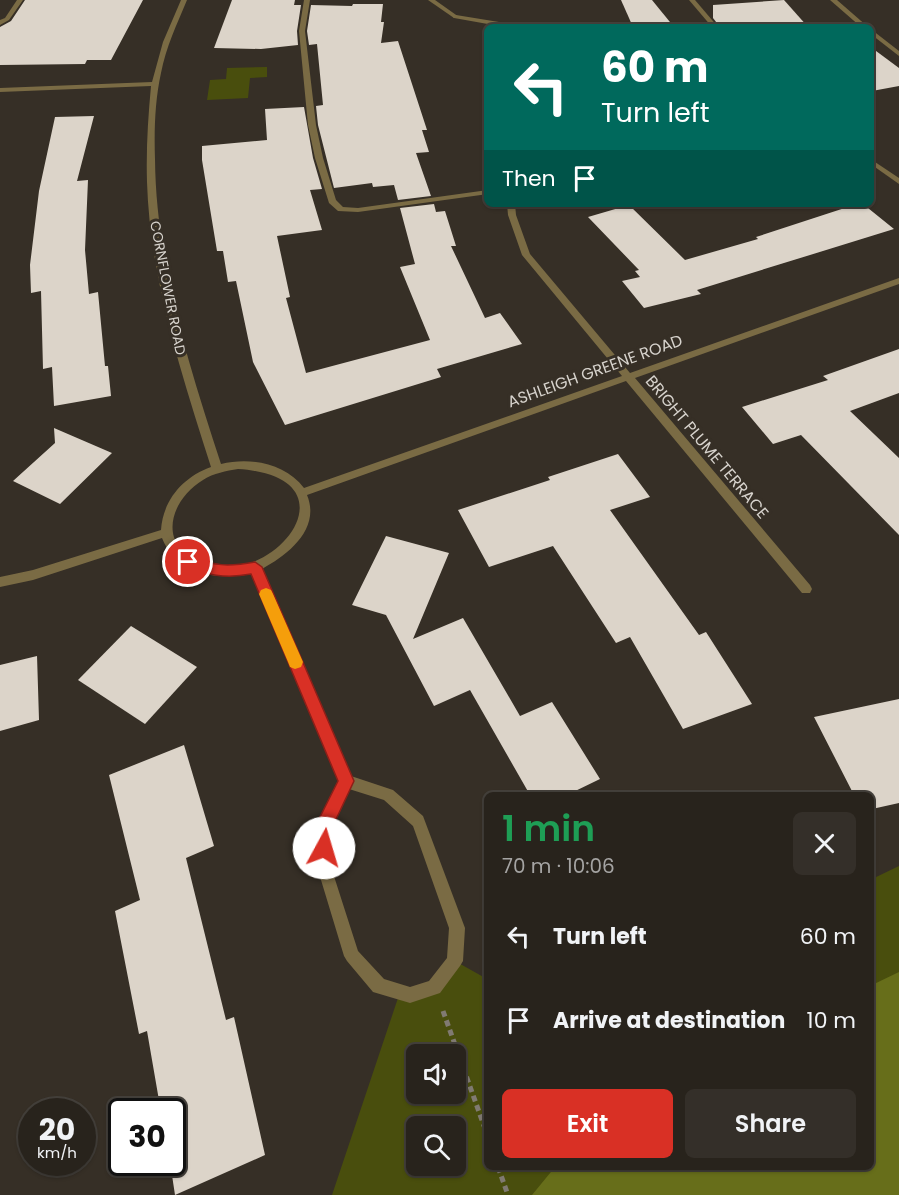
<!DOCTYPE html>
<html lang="en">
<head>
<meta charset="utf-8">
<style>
  :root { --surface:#28231c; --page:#342f29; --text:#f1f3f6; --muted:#a5a4a3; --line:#44403b; --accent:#d93025 }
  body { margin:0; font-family:Poppins,sans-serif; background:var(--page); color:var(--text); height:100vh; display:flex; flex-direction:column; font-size:22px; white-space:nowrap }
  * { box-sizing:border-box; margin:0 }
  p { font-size:20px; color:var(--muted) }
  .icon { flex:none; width:33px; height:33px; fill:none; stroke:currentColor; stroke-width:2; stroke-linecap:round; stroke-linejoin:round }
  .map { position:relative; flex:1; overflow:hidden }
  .drawer { position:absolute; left:484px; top:792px; width:390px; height:378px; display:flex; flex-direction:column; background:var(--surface); border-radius:9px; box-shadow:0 2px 4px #0004,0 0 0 2px var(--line) }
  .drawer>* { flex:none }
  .banner { position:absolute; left:484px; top:24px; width:390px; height:183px; border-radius:9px; box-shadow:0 2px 4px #0004,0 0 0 2px var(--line); background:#00695c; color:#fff; overflow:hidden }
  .controls { position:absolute; left:406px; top:1044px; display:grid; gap:12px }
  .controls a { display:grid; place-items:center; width:60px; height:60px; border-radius:9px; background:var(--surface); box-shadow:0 2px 4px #0004,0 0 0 2px var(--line); font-size:30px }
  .speed { position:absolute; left:18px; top:1098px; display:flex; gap:12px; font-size:30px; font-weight:700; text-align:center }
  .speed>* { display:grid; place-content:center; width:78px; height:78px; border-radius:50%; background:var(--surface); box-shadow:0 2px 4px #0004,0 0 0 2px var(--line); line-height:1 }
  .speed small { font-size:15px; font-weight:400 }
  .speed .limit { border:3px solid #111; border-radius:9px; background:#fff; color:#111 }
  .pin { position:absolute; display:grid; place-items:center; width:51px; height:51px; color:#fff; margin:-26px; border:3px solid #fff; border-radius:50%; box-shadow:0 2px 6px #0007 }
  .me { position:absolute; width:66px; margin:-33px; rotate:6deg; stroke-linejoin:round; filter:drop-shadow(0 0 4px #0008) }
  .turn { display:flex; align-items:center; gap:21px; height:126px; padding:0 18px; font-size:27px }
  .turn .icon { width:78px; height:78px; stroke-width:2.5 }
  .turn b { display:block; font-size:42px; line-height:51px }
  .then { display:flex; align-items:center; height:57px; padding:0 18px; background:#0003; gap:12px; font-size:22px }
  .round { display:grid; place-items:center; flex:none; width:63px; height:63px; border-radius:9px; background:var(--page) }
  .headline { display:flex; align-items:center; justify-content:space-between; height:102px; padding:0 18px }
  h1 { font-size:36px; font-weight:600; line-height:45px; color:#1e9e55 }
  .cta { display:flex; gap:12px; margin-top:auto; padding:12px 18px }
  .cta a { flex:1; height:69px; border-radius:9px; background:var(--accent); color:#fff; font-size:24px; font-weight:600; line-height:69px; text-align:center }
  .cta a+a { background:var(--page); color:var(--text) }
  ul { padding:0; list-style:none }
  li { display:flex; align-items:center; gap:18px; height:84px; padding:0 18px }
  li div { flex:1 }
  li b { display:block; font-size:22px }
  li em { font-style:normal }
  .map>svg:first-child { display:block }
  .green { fill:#494e0d; fill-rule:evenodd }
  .forest { fill:#676e1a }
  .building { fill:#dcd4c9 }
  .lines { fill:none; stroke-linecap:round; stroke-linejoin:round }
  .path { stroke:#807a72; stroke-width:5; stroke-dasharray:6 4; stroke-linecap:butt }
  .lane { fill:#7a6b44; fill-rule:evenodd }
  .street { fill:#7a6b44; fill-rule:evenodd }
  .route { fill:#d93025; stroke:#8d1f18; stroke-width:1.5 }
  .slow { fill:#f59e0b }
  .labels { text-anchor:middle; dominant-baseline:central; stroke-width:6; stroke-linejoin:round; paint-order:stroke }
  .far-street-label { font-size:14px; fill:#d7d3cd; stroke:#362f26 }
  .street-label { font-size:16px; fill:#d7d3cd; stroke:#362f26 }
</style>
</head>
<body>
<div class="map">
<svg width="899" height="1195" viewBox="0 0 899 1195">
  <rect width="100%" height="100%" fill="#362f26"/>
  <g class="green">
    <path d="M267,67V77L250,78L248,98L207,100L210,80L226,79L227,68Z"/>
    <path d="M899,866V1195H332L400,992L434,987L455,961L487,979L488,1167H872V879ZM417,1054H456V1094H417ZM417,1126H456V1166H417Z"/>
  </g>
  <path class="forest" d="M899,972V1195H532L555,1167H872V985Z"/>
  <g class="building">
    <path d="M25,0H143L111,60H87L85,64L0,65V27L11,21Z"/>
    <path d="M232,0H295L294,5H301L297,31L298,45L261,49L214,48Z"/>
    <path d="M621,0H652L674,27H633Z"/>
    <path d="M784,0L808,27H720L713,18V5Z"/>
    <path d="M353,4H383L381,22H384L381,43L398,41L427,130H422L429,152L416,153L431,196L398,200L394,185L373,187L372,183L334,188L318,125L316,106L323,105L317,44L309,45L307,31L311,5L352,6Z"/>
    <path d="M872,48L899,68V86L872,91Z"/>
    <path d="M304,107L313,158L322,189L310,190L322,230L277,236L290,297L286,298L306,373L430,340L400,267L415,264L400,208L434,204L436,212L445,211L456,246H451L485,318L500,313L522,344L437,369L441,377L285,425L253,362L236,281L228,282L223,251H217L202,160V146L267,140L265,109Z"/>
    <path d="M94,116L77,181L88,180L85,250L89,294L98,292L105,366H108L111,396L54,406L52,367L43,369L41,291L31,293L30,265L39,191L55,117Z"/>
    <path d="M857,204H863L894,229L697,290L701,294L644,308L622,281L640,277L635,271L639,270L588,217L629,205L685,260L758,239L756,237Z"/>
    <path d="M899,349V393L850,411L899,458V535L801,435L773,444L742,407L828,380L823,376Z"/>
    <path d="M54,428L112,453L60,504L13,481L55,443Z"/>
    <path d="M618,454L650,497L610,510L699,635L706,632L752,704L683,729L630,637L616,643L553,546L489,567L458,510L550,480L548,477Z"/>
    <path d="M386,536L449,553L413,639L463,618L520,716L552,702L600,779L567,795H530L470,690L434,706L386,615L352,605Z"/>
    <path d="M131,626L197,667L145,724L78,680Z"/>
    <path d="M37,656L39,720L0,731V665Z"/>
    <path d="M899,699V803L872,809V795H854L814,717Z"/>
    <path d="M184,745L214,846L186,858L226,1020L234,1017L265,1155L175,1195L170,1162H172V1112H161L147,1031L139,1034L115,911L140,900L109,775Z"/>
  </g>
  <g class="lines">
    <g class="path">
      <path d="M443,1011L488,1137"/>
      <path d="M498,1167L508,1195"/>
    </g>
    <g class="lane">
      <path d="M17,0H23L9,20L0,25V20L5,18Z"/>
      <path d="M304,0H310L305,31L316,125L323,158L336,200L343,207L358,208L488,190V194L358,212L338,211L329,203L315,158L308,125L299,31Z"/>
      <path d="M830,0H837L868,27H861Z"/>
      <path d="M456,15L499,22L557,25L560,27L499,26L454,18L453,17Z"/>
      <path d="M872,30L899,51V56L872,35Z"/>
    </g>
    <g class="street">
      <path d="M181,0H187C177,24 166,47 161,73C155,100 154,130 155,159C156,264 189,365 221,464C250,457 285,463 304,488L622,376L522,255L508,215L507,204H515L516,215L530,254L630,373L899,278V284L635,378L810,585L812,589L810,593H802L626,381L307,495C321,529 288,555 262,569L351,776L393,790L423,816L465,928L463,961L460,966L440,993L410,1003L373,992L347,961L344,956L318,870L316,827L339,781L251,572C217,582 176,574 162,538L33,580L0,587V577L33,570L161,530C163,500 183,477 211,467C182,375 150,280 147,182C146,150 148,118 151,86L0,92V88L152,82L163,42ZM238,469C363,477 271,594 199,562C157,544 170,500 203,480C214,473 226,471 238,469ZM349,789L384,800L413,826L449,928L447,958L429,981L410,987L384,979L358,951L332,870L330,828Z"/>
      <path d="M428,0H435L459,17L454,18Z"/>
      <path d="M689,0H695L718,27H712Z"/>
      <path d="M872,160L899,178V184L872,165Z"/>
    </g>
  </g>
  <path class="route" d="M188,556C215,566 227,567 255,562L262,567L354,781L332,828L333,848L330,854L324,857L318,854L315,827L338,781L251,574C225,579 207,575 183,566L181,562Z"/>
  <path class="slow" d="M266,588L271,590L273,594L303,662L301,667L295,669L290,667L288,662L259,594L261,590Z"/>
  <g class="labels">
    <g class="far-street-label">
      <text transform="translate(168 288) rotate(79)">CORNFLOWER ROAD</text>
    </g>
    <g class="street-label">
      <text transform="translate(595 371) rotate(-20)">ASHLEIGH GREENE ROAD</text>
      <text transform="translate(707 447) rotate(50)">BRIGHT PLUME TERRACE</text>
    </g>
  </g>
</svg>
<div class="controls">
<a><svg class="icon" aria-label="sound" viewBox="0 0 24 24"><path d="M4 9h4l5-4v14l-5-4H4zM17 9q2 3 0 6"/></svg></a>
<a><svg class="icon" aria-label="search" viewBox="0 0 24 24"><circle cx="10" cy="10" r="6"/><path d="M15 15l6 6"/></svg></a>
</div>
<div class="speed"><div>20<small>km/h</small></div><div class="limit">30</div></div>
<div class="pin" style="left:188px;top:562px;background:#d93025"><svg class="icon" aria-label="arrive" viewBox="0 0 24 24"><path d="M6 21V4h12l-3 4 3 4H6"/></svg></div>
<svg class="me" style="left:324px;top:848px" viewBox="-20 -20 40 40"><circle r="19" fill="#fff"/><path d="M0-13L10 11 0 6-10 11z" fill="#d93025"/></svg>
<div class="banner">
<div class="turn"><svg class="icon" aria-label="left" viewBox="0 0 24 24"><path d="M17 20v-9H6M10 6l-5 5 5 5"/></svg><div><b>60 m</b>Turn left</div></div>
<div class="then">Then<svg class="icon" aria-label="arrive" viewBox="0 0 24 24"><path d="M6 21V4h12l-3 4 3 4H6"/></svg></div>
</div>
<section class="drawer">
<div class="headline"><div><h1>1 min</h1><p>70 m · 10:06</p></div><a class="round"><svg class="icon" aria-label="close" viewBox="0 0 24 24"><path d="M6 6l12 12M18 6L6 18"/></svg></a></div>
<ul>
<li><svg class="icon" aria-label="left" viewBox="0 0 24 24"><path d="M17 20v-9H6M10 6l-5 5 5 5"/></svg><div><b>Turn left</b></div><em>60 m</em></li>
<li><svg class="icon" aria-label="arrive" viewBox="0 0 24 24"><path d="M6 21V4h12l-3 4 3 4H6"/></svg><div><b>Arrive at destination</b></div><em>10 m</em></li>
</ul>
<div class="cta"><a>Exit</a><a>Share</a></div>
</section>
</div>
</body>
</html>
